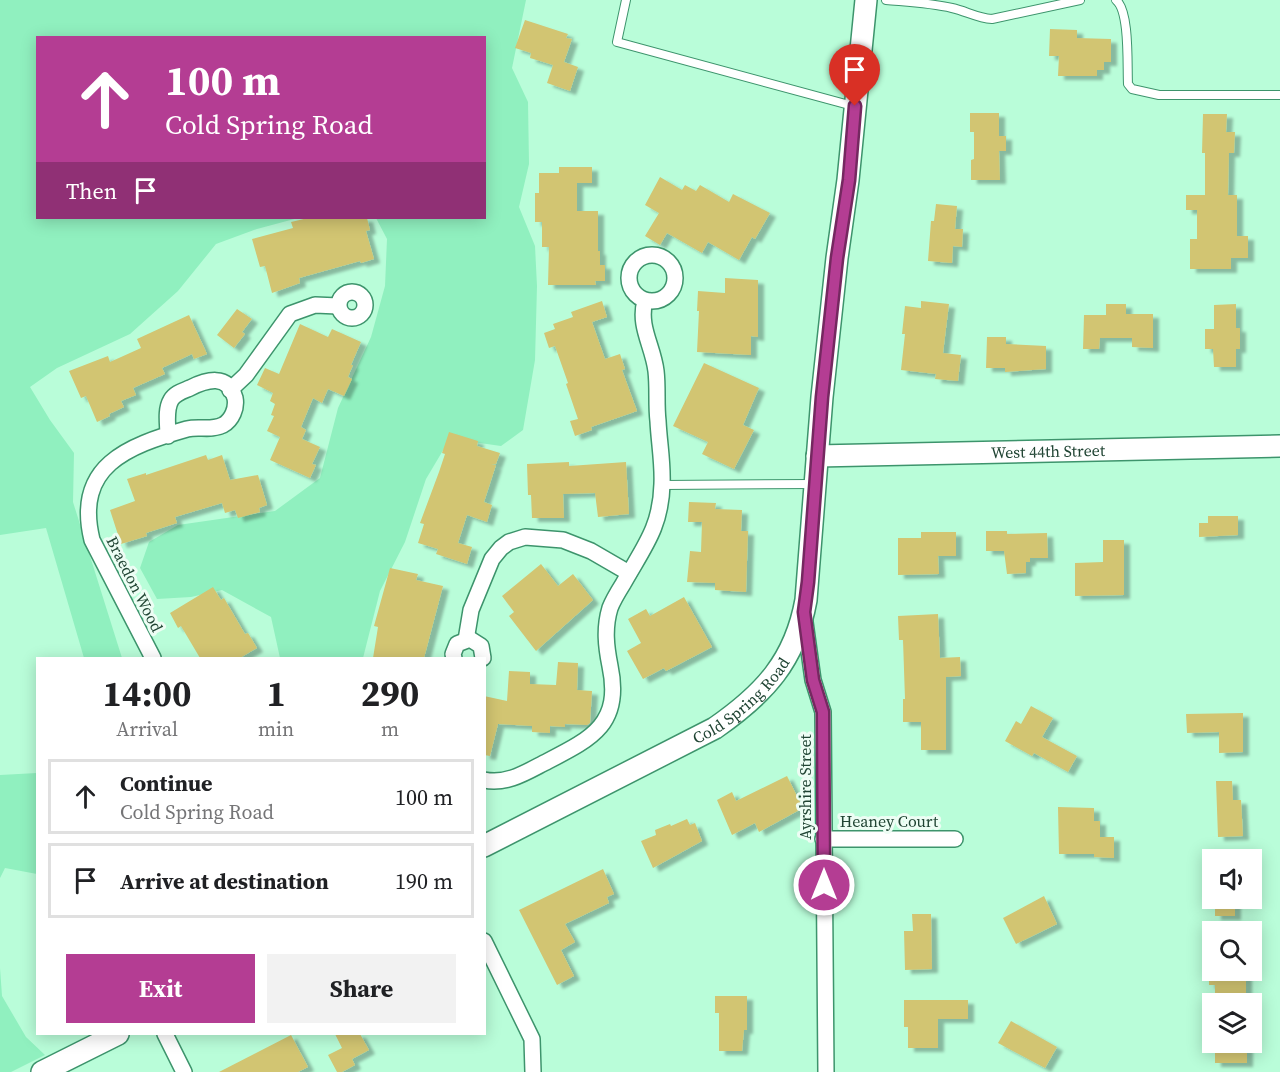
<!DOCTYPE html>
<html lang="en">
<head>
<meta charset="utf-8">
<style>
  :root { --surface:#fff; --page:#f2f2f2; --text:#202124; --muted:#757577; --line:#e0e0e0; --accent:#b43d93 }
  body { margin:0; font-family:"Source Serif 4",serif; background:var(--page); color:var(--text); height:100vh; display:flex; flex-direction:column; font-size:22px; white-space:nowrap }
  * { box-sizing:border-box; margin:0 }
  p { font-size:20px; color:var(--muted) }
  .icon { flex:none; width:33px; height:33px; fill:none; stroke:currentColor; stroke-width:2; stroke-linecap:round; stroke-linejoin:round }
  .map { position:relative; flex:1; overflow:hidden }
  .panel { position:absolute; left:36px; top:657px; width:450px; height:378px; display:flex; flex-direction:column; background:var(--surface); border-radius:0px; box-shadow:0 3px 15px #0003 }
  .panel>* { flex:none }
  .banner { position:absolute; left:36px; top:36px; width:450px; height:183px; border-radius:0px; box-shadow:0 3px 15px #0003; background:#b43d93; color:#fff; overflow:hidden }
  .fabs { position:absolute; left:1202px; top:849px; display:grid; gap:12px }
  .fabs a { display:grid; place-items:center; width:60px; height:60px; border-radius:0px; background:var(--surface); box-shadow:0 3px 15px #0003; font-size:30px }
  .pin { position:absolute; display:grid; place-items:center; width:51px; height:51px; color:#fff; margin:-62px -26px; border-radius:50% 50% 50% 0; rotate:-45deg; box-shadow:0 0 6px #0007 }
  .pin .icon { rotate:45deg }
  .me { position:absolute; width:66px; margin:-33px; rotate:0deg; stroke-linejoin:round; filter:drop-shadow(0 0 4px #0008) }
  .turn { display:flex; align-items:center; gap:21px; height:126px; padding:0 30px; font-size:27px }
  .turn .icon { width:78px; height:78px; stroke-width:2.5 }
  .turn b { display:block; font-size:42px; line-height:51px }
  .then { display:flex; align-items:center; height:57px; padding:0 30px; background:#0003; gap:12px; font-size:22px }
  .eta { display:flex; justify-content:space-evenly; align-items:center; height:102px; text-align:center }
  .eta b { font-size:36px; font-weight:700; line-height:42px }
  .primary-button { display:flex; gap:12px; margin-top:auto; padding:12px 30px }
  .primary-button a { flex:1; height:69px; border-radius:0px; background:var(--accent); color:#fff; font-size:24px; font-weight:700; line-height:69px; text-align:center }
  .primary-button a+a { background:var(--page); color:var(--text) }
  ul { padding:0; list-style:none }
  li { display:flex; align-items:center; gap:18px; height:75px; margin:0 12px 9px; padding:0 18px; border:3px solid var(--line); border-radius:0px }
  li div { flex:1 }
  li b { display:block; font-size:22px }
  li em { font-style:normal }
  .map>svg:first-child { display:block }
  .green { fill:#90f0bf }
  .building { fill:#d2c572; filter:url(#shadow) }
  .lines { fill:none; stroke-linecap:round; stroke-linejoin:round }
  .lane-casing { stroke:#3d946c; stroke-width:10 }
  .street-casing { stroke:#3d946c; stroke-width:18 }
  .secondary-casing { stroke:#3d946c; stroke-width:24 }
  .lane { stroke:#fff; stroke-width:8 }
  .street { stroke:#fff; stroke-width:15 }
  .secondary { stroke:#fff; stroke-width:21 }
  .route-casing { stroke:#752860; stroke-width:15 }
  .route { stroke:#b43d93; stroke-width:10 }
  .labels { text-anchor:middle; dominant-baseline:central; stroke-width:6; stroke-linejoin:round; paint-order:stroke }
  .street-label { font-size:16px; fill:#204433; stroke:#edfdf4 }
</style>
</head>
<body>
<div class="map">
<svg width="1280" height="1072" viewBox="0 0 1280 1072">
  <defs>
    <filter id="shadow"><feDropShadow dx="6" dy="4" stdDeviation="1.5" flood-color="#0004"/></filter>
  </defs>
  <rect width="100%" height="100%" fill="#b9fdd9"/>
  <g class="green">
    <path d="M0,0H526L512,68L528,102L529,164L519,207L535,246L537,286L535,360L523,430L501,446L459,440L445,447L426,479L405,542L380,591L363,658H280L271,617L222,590L191,597L157,599L140,568L149,542L178,525L275,511L320,478L338,408L371,337L385,286L387,239L376,218H484V38H38V218H298L257,229L216,244L178,291L130,334L57,368L30,387L50,420L74,453L73,502L122,658H84L46,528L0,535Z"/>
    <path d="M37,773V874L5,868L0,878V775Z"/>
    <path d="M0,968L2,996L26,1037L45,1055L11,1072H0Z"/>
  </g>
  <g class="building">
    <path d="M525,20L568,34L566,38L572,39L564,62L578,67L570,91L547,83L553,65L530,58L531,53L515,48Z"/>
    <path d="M1050,29L1077,30V38L1111,39V62H1104V70H1097V76H1058L1059,56H1049Z"/>
    <path d="M970,113H999V136H1006V151H999L1000,180H971V160L974,159V132H970Z"/>
    <path d="M1203,114H1227L1226,132H1235L1234,153H1229L1228,195H1237V236H1248V258H1231V269H1190V239H1197V210H1186V195H1205V153H1202Z"/>
    <path d="M559,167H592V183H577V211H598V251H600V265H605V281H595L596,285H548L549,247H542V222H535V193H539V173H559Z"/>
    <path d="M660,177L682,190L685,185L696,191L700,185L729,202L733,194L770,213L755,239L752,237L739,260L708,242L702,253L667,233L660,245L645,236L659,213L645,205Z"/>
    <path d="M936,204L957,206L955,229H963L962,247L953,246L952,263L928,261L931,221H934Z"/>
    <path d="M308,218H367L370,230L366,231L374,259L361,263L360,261L299,278L300,283L272,293L265,266L260,267L252,239L293,228L291,222Z"/>
    <path d="M725,278L758,280V337L751,336V355L697,352L699,311H697L698,291L725,293Z"/>
    <path d="M602,301L607,317L592,322L605,359L620,354L625,369L622,370L637,411L591,427L592,430L575,436L570,421L578,419L566,384L568,383L555,346L549,348L544,333L555,329L553,324L573,317L571,312Z"/>
    <path d="M921,301L949,304L943,353L961,355L958,381L935,379L936,374L901,370L905,334H902L905,306L921,308Z"/>
    <path d="M1106,304H1126V314H1153V348L1132,347V338H1100L1099,349H1083L1084,315H1106Z"/>
    <path d="M1236,304V328H1240V349H1236V367H1214L1213,349H1205V329H1214V305Z"/>
    <path d="M237,309L252,319L242,332L245,334L234,348L217,335Z"/>
    <path d="M189,315L207,354L194,359L192,354L162,368L165,374L133,388L136,395L121,401L124,407L109,414L110,416L97,422L86,396L81,398L69,371L108,356L110,362L141,348L137,339Z"/>
    <path d="M300,324L328,337L332,329L361,342L351,365H353L348,377L352,379L344,396L328,389L322,403L313,398L301,427L306,430L302,439L320,447L312,464L316,465L310,478L270,460L280,437L267,431L274,416L271,415L275,404L270,401L273,393L257,385L265,368L279,374Z"/>
    <path d="M987,337H1006V344L1046,346V369L1005,372V368H986Z"/>
    <path d="M704,363L759,388L743,425L754,430L734,469L702,454L708,442L673,426Z"/>
    <path d="M449,432L478,441L477,446L500,453L496,464L491,465H496L484,502L492,505L487,522L467,515L458,543L472,547L467,564L436,554L438,549L418,543L424,524L420,523L439,472L445,454L442,453Z"/>
    <path d="M206,455L208,460L222,455L230,480L258,475L267,505L259,508L260,512L238,518L235,510L225,513L222,503L175,517L177,523L146,533L147,536L121,544L110,510L135,501L127,479L146,473V475Z"/>
    <path d="M569,462V466L626,462L629,514L598,517L595,493L563,494L564,518H532L531,495H528L527,464Z"/>
    <path d="M689,502L716,503L715,509L742,510L741,531H748L746,592L715,590V583L687,582L690,551L701,552L702,522H688Z"/>
    <path d="M1208,516H1238V535L1199,537V523H1208Z"/>
    <path d="M986,531H1007V534L1047,533L1048,558H1030V562H1026V573L1007,574L1004,551H986Z"/>
    <path d="M921,532H956V556H938L939,574L898,575V538H921Z"/>
    <path d="M1103,540H1124V595L1075,596V563L1103,562Z"/>
    <path d="M541,564L558,586L573,574L593,600L536,651L509,616L514,612L502,596Z"/>
    <path d="M390,568L418,574L416,580L443,586L424,658H373L378,627L374,626Z"/>
    <path d="M213,587L221,600L224,598L245,634L248,633L257,648L240,658H200L181,626L178,628L170,613Z"/>
    <path d="M684,597L712,647L666,671L664,668L643,679L627,651L641,643L628,619L646,609L650,616Z"/>
    <path d="M938,614L940,658L960,657L961,676L946,677V750H921V722H903V699H905L903,640H899L898,616Z"/>
    <path d="M558,662L578,663L577,690L592,691L590,723L587,725L565,724V727L550,726V733L532,732V726L498,724L490,756L484,755V696L507,701L509,671L530,672V684L556,685Z"/>
    <path d="M1031,706L1053,718L1042,737L1077,756L1068,772L1034,753L1032,756L1005,741L1016,721L1021,724Z"/>
    <path d="M1243,713V752L1219,753V732L1187,733L1186,714Z"/>
    <path d="M787,776L803,808L759,832L755,823L732,835L717,800L732,792L736,801Z"/>
    <path d="M1216,781H1232L1233,800H1241L1243,836L1218,837Z"/>
    <path d="M1058,807L1094,808V821H1100V837H1114V858L1094,857V854H1059Z"/>
    <path d="M687,819L690,825L695,823L702,841L653,868L641,841L656,835L655,830L670,824L671,826Z"/>
    <path d="M603,869L614,894L607,897L609,903L565,924L575,942L561,950L574,976L557,985L519,910Z"/>
    <path d="M1044,896L1057,924L1016,944L1003,918Z"/>
    <rect x="1215" y="898" width="20" height="18"/>
    <path d="M912,914H931L932,969L905,970L904,931H913Z"/>
    <path d="M1209,970H1246V995H1215V985H1209Z"/>
    <path d="M715,996H747V1030H744L742,1051H719V1013H715Z"/>
    <path d="M904,1000H968V1019H938V1048H908V1027H904Z"/>
    <path d="M1011,1021L1057,1047L1045,1068L998,1043Z"/>
    <path d="M335,1034H360L369,1050L352,1059L355,1065L342,1072H337L328,1055L342,1048Z"/>
    <path d="M291,1035L308,1067L298,1072H219Z"/>
    <rect x="1215" y="1042" width="32" height="21"/>
  </g>
  <g class="lines">
    <g class="lane-casing">
      <g id="lane">
        <path d="M626,0L617,42L853,106"/>
        <path d="M886,0C908,2 930,3 952,8C966,11 977,18 992,19L1080,0"/>
        <path d="M1116,0C1130,11 1127,66 1128,84L1132,89L1159,95H1280"/>
        <path d="M662,485L814,484"/>
      </g>
    </g>
    <g class="street-casing">
      <g id="street">
        <circle cx="652" cy="278" r="23"/>
        <circle cx="352" cy="305" r="13"/>
        <path d="M230,390L246,375L290,314L315,305L338,306"/>
        <path d="M804,615L813,680L823,712L826,1072"/>
        <path d="M466,640L471,610L492,559L501,548L509,542L525,537L563,540L591,551L629,573"/>
        <path d="M153,658L92,540C74,466 127,446 187,429C199,426 211,431 223,425C232,420 237,408 235,398C228,373 206,380 190,388C183,391 175,393 171,400C165,410 168,425 168,436"/>
        <path d="M454,658L453,654L457,644L470,639L481,646L483,658"/>
        <path d="M484,780C508,785 528,771 548,761C593,738 622,723 610,666C606,646 604,628 610,608C613,600 618,592 623,584C643,548 661,528 662,484C663,463 659,442 658,421C656,404 658,388 656,371C653,346 638,326 645,301"/>
        <path d="M823,839H955"/>
        <path d="M484,941L532,1039L533,1072"/>
        <path d="M165,1034L184,1072"/>
      </g>
    </g>
    <g class="secondary-casing">
      <g id="secondary">
        <path id="s1" d="M817,456L1280,446"/>
        <path id="s2" d="M484,846L715,728C764,694 795,661 806,600L822,397L837,258L848,180L866,0"/>
        <path d="M42,1072L118,1034"/>
      </g>
    </g>
    <use href="#lane" class="lane"/>
    <use href="#street" class="street"/>
    <use href="#secondary" class="secondary"/>
  </g>
  <g class="lines">
    <g class="route-casing">
      <path id="route" d="M824,885L823,712L813,680L804,612L808,582L822,397L837,258L849,180L855,106"/>
    </g>
    <use href="#route" class="route"/>
  </g>
  <g class="labels">
    <g class="street-label">
      <text stroke="none"><textPath href="#s1" startOffset="231">West 44th Street</textPath></text>
      <text transform="translate(135 584) rotate(63)">Braedon Wood</text>
      <text stroke="none"><textPath href="#s2" startOffset="297">Cold Spring Road</textPath></text>
      <text transform="translate(805 787) rotate(-90)">Ayrshire Street</text>
      <text x="889" y="821">Heaney Court</text>
    </g>
  </g>
</svg>
<div class="fabs">
<a><svg class="icon" aria-label="sound" viewBox="0 0 24 24"><path d="M4 9h4l5-4v14l-5-4H4zM17 9q2 3 0 6"/></svg></a>
<a><svg class="icon" aria-label="search" viewBox="0 0 24 24"><circle cx="10" cy="10" r="6"/><path d="M15 15l6 6"/></svg></a>
<a><svg class="icon" aria-label="layers" viewBox="0 0 24 24"><path d="M12 4l9 5-9 5-9-5zM3 14l9 5 9-5"/></svg></a>
</div>
<div class="pin" style="left:855px;top:106px;background:#d93025"><svg class="icon" aria-label="arrive" viewBox="0 0 24 24"><path d="M6 21V4h12l-3 4 3 4H6"/></svg></div>
<svg class="me" style="left:824px;top:885px" viewBox="-20 -20 40 40"><circle r="17" fill="#b43d93" stroke="#fff" stroke-width="3"/><path d="M0-11L8 9 0 5-8 9z" fill="#fff"/></svg>
<div class="banner">
<div class="turn"><svg class="icon" aria-label="ahead" viewBox="0 0 24 24"><path d="M12 20V5M6 11l6-6 6 6"/></svg><div><b>100 m</b>Cold Spring Road</div></div>
<div class="then">Then<svg class="icon" aria-label="arrive" viewBox="0 0 24 24"><path d="M6 21V4h12l-3 4 3 4H6"/></svg></div>
</div>
<section class="panel">
<div class="eta">
<div><b>14:00</b><p>Arrival</p></div>
<div><b>1</b><p>min</p></div>
<div><b>290</b><p>m</p></div>
</div>
<ul>
<li><svg class="icon" aria-label="ahead" viewBox="0 0 24 24"><path d="M12 20V5M6 11l6-6 6 6"/></svg><div><b>Continue</b><p>Cold Spring Road</p></div><em>100 m</em></li>
<li><svg class="icon" aria-label="arrive" viewBox="0 0 24 24"><path d="M6 21V4h12l-3 4 3 4H6"/></svg><div><b>Arrive at destination</b></div><em>190 m</em></li>
</ul>
<div class="primary-button"><a>Exit</a><a>Share</a></div>
</section>
</div>
</body>
</html>
